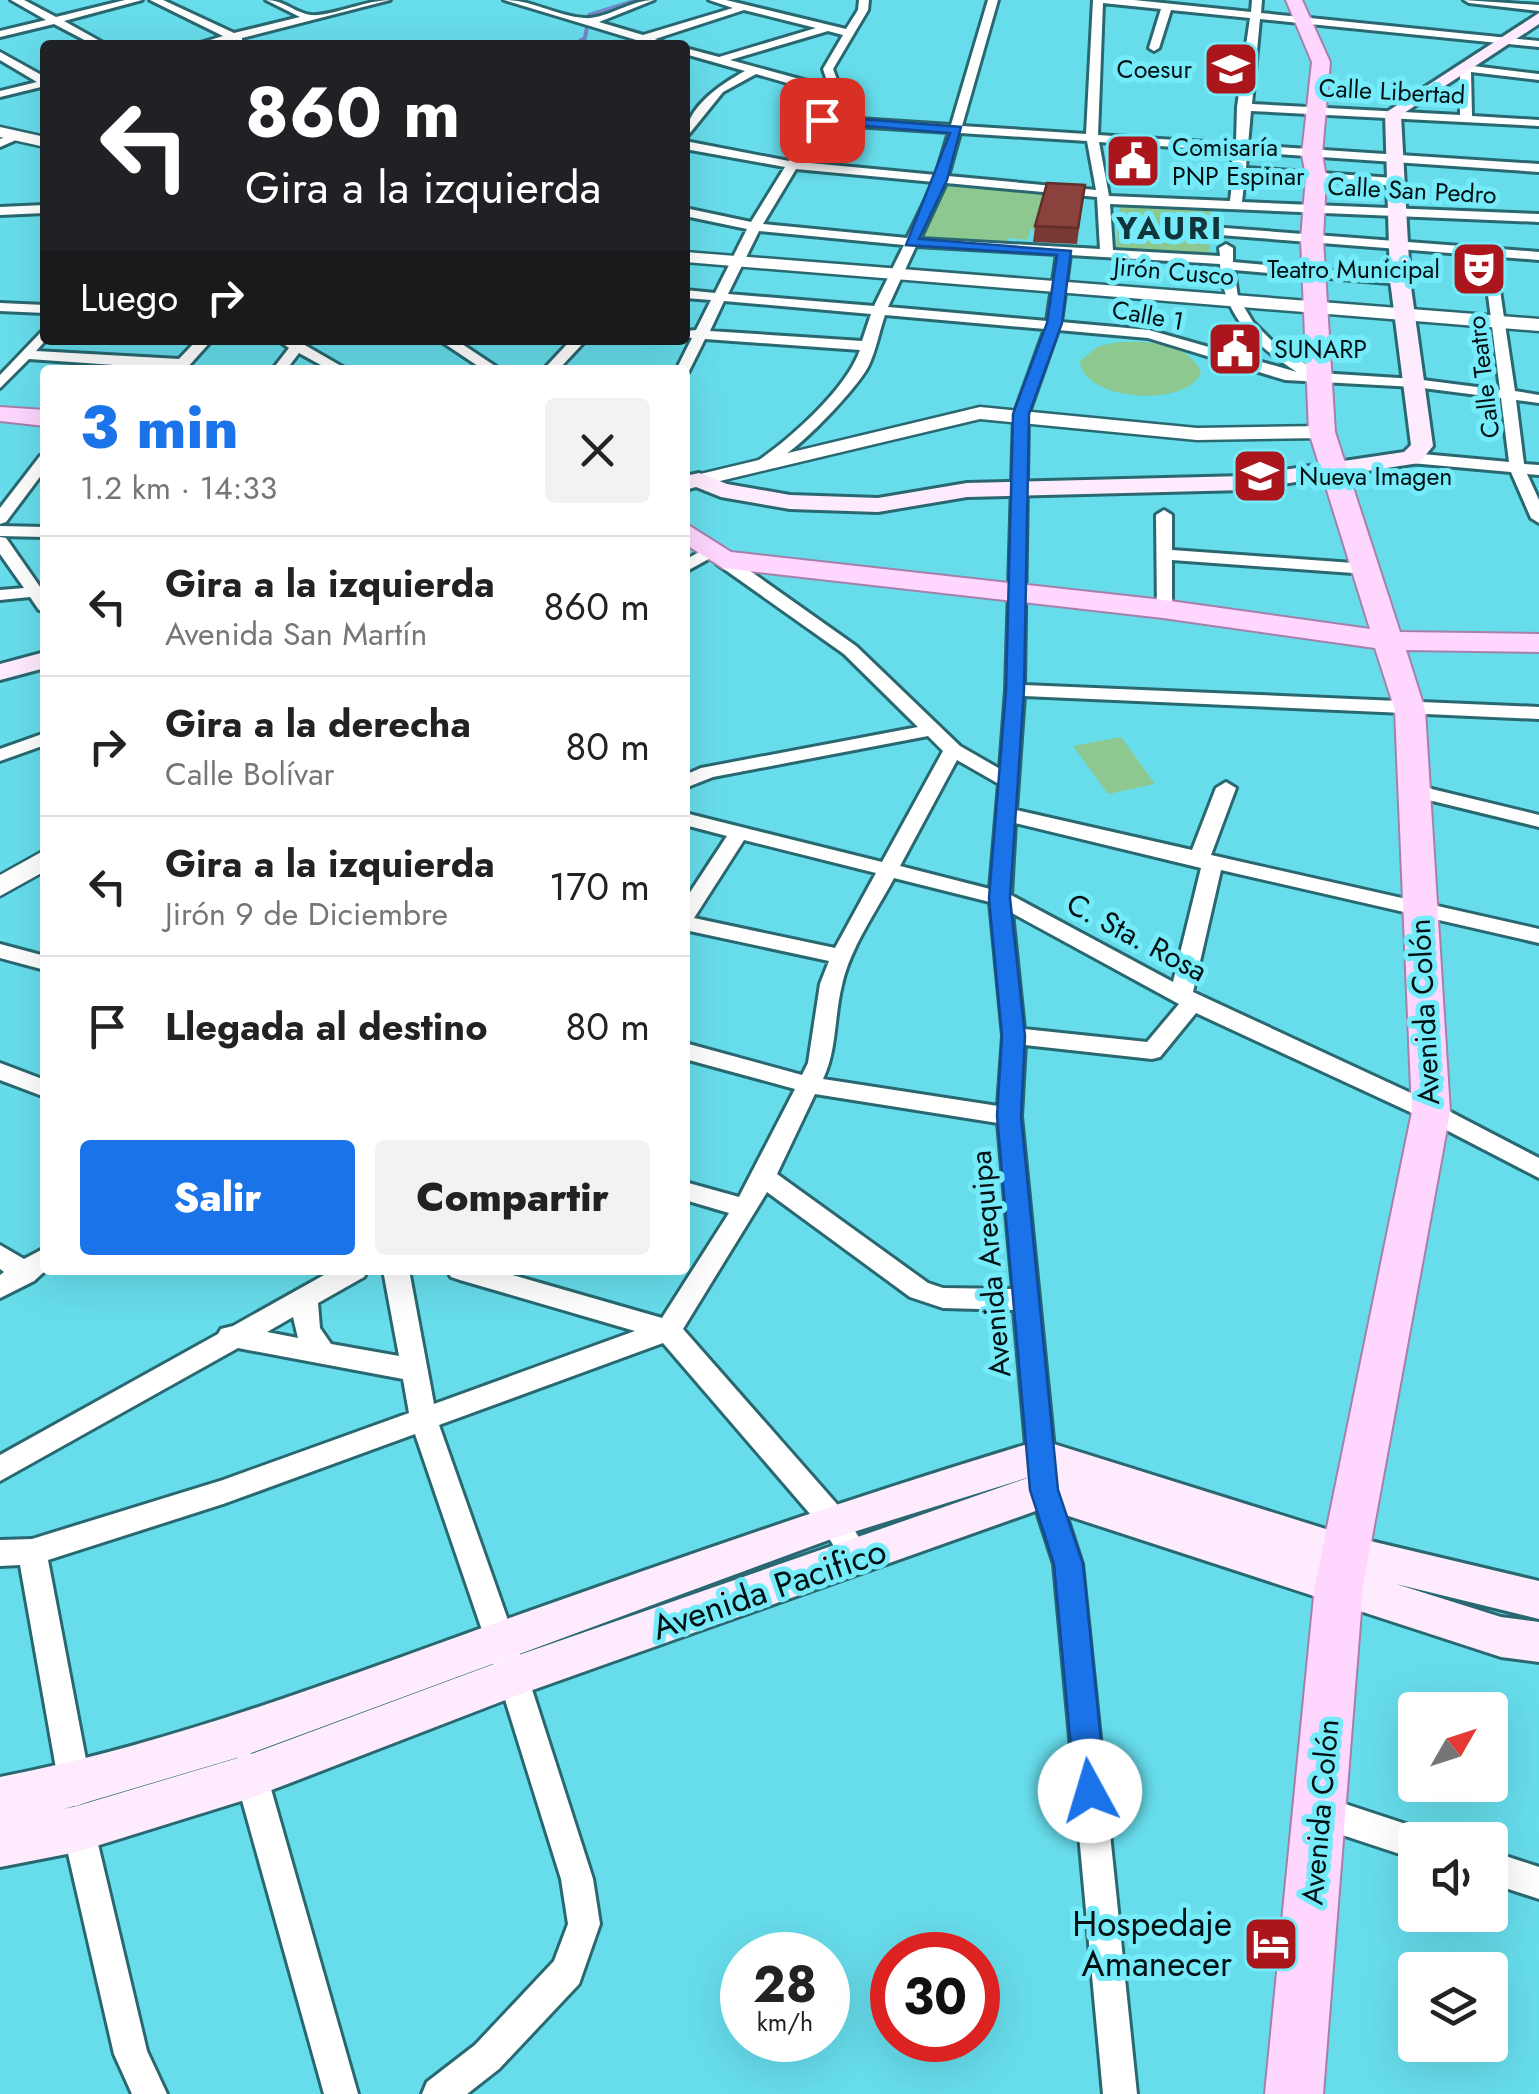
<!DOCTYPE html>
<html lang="es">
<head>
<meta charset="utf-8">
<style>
  :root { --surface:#fff; --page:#f2f2f2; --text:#222; --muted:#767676; --line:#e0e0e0; --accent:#1a73e8 }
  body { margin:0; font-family:Jost,sans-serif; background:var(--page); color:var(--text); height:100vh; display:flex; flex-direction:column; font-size:38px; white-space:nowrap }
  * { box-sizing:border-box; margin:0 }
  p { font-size:32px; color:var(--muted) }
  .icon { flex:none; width:55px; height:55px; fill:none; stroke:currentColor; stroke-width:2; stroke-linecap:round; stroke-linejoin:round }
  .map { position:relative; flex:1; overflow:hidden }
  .drawer { position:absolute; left:40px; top:365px; width:650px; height:910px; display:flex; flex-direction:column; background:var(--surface); border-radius:10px; box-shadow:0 10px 40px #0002 }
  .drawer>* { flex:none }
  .hud { position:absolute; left:40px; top:40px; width:650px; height:305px; border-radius:10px; box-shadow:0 10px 40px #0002; background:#202124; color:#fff; overflow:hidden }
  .needle { width:65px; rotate:51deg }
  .tools { position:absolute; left:1398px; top:1692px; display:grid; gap:20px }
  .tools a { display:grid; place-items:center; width:110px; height:110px; border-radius:10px; background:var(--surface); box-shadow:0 10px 40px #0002; font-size:50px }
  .speed { position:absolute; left:720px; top:1932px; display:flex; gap:20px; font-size:50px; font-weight:700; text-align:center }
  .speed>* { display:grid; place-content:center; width:130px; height:130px; border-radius:50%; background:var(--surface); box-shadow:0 10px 40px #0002; line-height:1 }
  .speed small { font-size:25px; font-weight:400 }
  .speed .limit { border:15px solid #d22; background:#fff; color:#111 }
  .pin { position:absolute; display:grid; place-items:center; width:85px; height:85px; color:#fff; margin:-42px; border-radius:20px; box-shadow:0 5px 15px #0006 }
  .me { position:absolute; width:110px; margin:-55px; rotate:354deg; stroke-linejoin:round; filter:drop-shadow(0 0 8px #0008) }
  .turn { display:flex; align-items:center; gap:35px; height:210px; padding:0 40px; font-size:45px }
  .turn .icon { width:130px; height:130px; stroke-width:2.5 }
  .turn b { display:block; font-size:70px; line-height:85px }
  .then { display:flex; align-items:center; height:95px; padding:0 40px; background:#0003; gap:20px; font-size:38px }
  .round { display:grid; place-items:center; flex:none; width:105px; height:105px; border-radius:10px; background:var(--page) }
  .summary { display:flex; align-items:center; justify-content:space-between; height:170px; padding:0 40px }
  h1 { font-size:60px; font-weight:800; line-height:75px; color:var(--accent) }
  .cta { display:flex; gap:20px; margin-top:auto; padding:20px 40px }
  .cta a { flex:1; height:115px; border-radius:10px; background:var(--accent); color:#fff; font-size:40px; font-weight:800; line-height:115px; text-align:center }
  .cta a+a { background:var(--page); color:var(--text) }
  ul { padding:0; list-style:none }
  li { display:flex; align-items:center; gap:30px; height:140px; padding:0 40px; border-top:2px solid var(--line) }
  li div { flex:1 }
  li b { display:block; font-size:38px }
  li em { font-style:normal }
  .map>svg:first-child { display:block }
  .green { fill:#8cc890 }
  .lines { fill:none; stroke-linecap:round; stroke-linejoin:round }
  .stream { stroke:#6f89c9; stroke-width:4 }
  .minor-casing { stroke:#296870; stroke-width:6 }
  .tertiary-casing { stroke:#296870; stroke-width:5 }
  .secondary-casing { stroke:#296870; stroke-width:6 }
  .primary-casing { stroke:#a480ab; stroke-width:4 }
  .minor { fill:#fff; fill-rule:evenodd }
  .tertiary { fill:#fff; fill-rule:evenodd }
  .secondary { fill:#feebfe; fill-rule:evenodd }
  .primary { fill:#fed6fe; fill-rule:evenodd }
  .wall { fill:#783834 }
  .building { fill:#8b413c; stroke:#612e2a; stroke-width:2.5 }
  .route { fill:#1a73e8; stroke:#114b97; stroke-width:2.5 }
  .labels { text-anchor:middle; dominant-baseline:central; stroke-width:10; stroke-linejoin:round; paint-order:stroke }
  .far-poi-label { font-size:25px; fill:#001114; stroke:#75ebf9; text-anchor:start }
  .far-street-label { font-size:25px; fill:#001114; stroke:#75ebf9 }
  .street-label { font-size:30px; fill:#001114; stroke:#75ebf9 }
  .far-district-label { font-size:32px; font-weight:bold; letter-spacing:2.5px; fill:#0f353a; stroke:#75ebf9 }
  .near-street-label { font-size:35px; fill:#001114; stroke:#75ebf9 }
  .near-poi-label { font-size:35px; fill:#001114; stroke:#75ebf9; text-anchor:end }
</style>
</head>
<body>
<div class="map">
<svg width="1539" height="2094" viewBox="0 0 1539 2094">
  <rect width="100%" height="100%" fill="#67ddec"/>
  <g class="green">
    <path d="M944,182L1056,190L1046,230L1031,229L1027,240L1009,238L1006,246L917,241Z"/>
    <path d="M1120,205L1213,208L1209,255L1116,248Z"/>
    <path d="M1112,343C1141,340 1187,340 1201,372C1188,409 1082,401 1080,361L1097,347Z"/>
    <path d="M1121,737L1155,784L1108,794L1073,746Z"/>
  </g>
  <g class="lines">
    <path class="stream" d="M573,45L585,38L589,15L637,0"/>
    <g class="minor-casing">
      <g id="minor">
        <path d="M11,0H24L56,17L125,0H142L64,21L107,45H94L54,24L0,37V31L46,20Z"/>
        <path d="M150,0H163L234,33L300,17L266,0C284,0 295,13 311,15C330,17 366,0 390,0L242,38V41L194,45L223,36Z"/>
        <path d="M504,0C532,0 556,16 584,18C605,20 630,0 654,0L599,22L643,35L733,8L709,0H726L846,29L858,10L859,0H869L868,10L833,69L842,93L827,117L951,125L988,0H998L962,126L1086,134L1093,0H1134L1251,12L1252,0H1262L1261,13L1539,41V47L1260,19L1252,104L1460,115V68L1465,65L1539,74V80L1471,72L1472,116L1539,120V126L1251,111L1248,145L1539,164V172L1247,152L1246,168L1394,178L1400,182L1394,186L1245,175L1242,202L1539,214V222L1110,204L1113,250L1220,256L1219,248L1226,244L1233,248V262L1405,277V283L1400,284L1234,270L1238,297L1253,322L1274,343L1319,373L1415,379L1500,390L1487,287L1499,284L1515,391L1539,395V403L1516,400L1524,464L1539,465V475L1527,474L1539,500V523L1531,518L1511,472L1411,463L1403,458L1411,453L1509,462L1501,398L1415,387L1285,380L1148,338L1058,330L1028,415L1024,685L1539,707V719L1024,696L1016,810L1192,850L1216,788L1226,782L1236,788L1211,855L1539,929V943L1221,870L1193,992L1439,1106L1539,1158V1178L1423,1118L1196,1013L1160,1057L1152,1059L1025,1045L1021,1116L1058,1490L1082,1564L1137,2094H1103L1054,1564L1030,1490L1014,1310L943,1308L910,1297L767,1192L683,1329L843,1511L872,1559L868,1568L858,1572L848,1568L823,1529L663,1343L439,1425L528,1677L593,1879L600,1924L579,1984L499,2069L467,2094H422L427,2082L475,2045L554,1961L568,1924L561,1879L498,1677L415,1434L223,1504L48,1560L92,1791L87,1802L76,1806L65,1802L60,1791L20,1565L0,1566V1540L32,1539L223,1480L409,1413L403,1379L238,1348L0,1481V1455L218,1334L221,1329L233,1326L333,1270H368L364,1277L318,1303L320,1328L331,1344L399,1356L383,1270H409L434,1404L635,1331L460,1280L451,1277L447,1270H495L662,1318L729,1213L685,1200V1182L739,1197L795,1089L685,1059V1043L802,1075L808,1063L820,984L829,961L685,930V900L727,836L685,825V813L882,862L943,751L928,736L713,777L685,788V775L701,768L918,727L844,654L717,564V556H729L856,646L960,746L1000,769L1006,690L1014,415L1045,329L885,315C879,332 876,351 868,367C856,390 780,472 755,469V463C790,439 846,390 860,350L705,339L688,373L676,370L692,338L685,337V331L696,330L711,300L685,298V290L715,293L747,229L685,216V208L751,222L785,167L685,149V141L789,161L829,95L756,74L723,92L685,139C685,108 721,84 745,71L685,54V48L719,57L816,28L744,10L655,39L670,45H653ZM1103,3L1161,9L1149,48L1154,51L1159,48L1171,10L1250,18L1237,107L1236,144L1098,135ZM828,31L843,35L823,69L829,87L730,60ZM823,124L949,132L936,175L800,162ZM960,133L1087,141L1096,190L948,176ZM1099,142L1235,151L1230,171L1233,174L1230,201L1109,196ZM796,169L934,182L907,238L763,224ZM946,183L1097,197L1100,249L920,239ZM759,231L904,245L874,306L728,294ZM916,246L1057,254L1047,321L888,307ZM1070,255L1220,264C1223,316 1255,345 1297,372L1149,330L1061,322ZM724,301L871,314L862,341L710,331ZM957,760L999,784L990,889L900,866ZM1015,823L1201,868L1173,982L1011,895ZM744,840L876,873L835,948L694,918ZM894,878L990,902L1003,1036L998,1106L823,1079C837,1050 834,1017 842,985C850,948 876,912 894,878ZM1012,913L1179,1004L1147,1042L1024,1029ZM815,1094L998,1123L1013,1289L943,1288L928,1283L777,1174ZM293,1317L298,1338L267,1332Z"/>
        <path d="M1464,0L1539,5V11L1469,3Z"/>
        <path d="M0,52L45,77V86L0,97V91L37,82L0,60Z"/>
        <path d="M15,134L25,136L0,147V139Z"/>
        <path d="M45,205V213L0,215V207Z"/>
        <path d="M1225,228L1539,252V260L1220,235V229Z"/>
        <path d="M0,303L45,305V313L0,311Z"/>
        <path d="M45,328L46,340L36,351L179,359L197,340H212L185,370L29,359L0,388V375Z"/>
        <path d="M278,340H296L348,370H330L299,353L286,370H272L289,348Z"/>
        <path d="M439,340H456L501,370H484Z"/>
        <path d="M571,340H586L558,370H543Z"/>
        <path d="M45,454V470L6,522L0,524V508L40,456Z"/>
        <path d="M1164,510L1172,515V550L1367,564L1375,569L1367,574L1172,560V609L1169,613H1157L1156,515Z"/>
        <path d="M0,526L45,527V537L0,536Z"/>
        <path d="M0,537L6,538L45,594V611L39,610L30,597L0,600V590L24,588L0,554Z"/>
        <path d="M708,547L714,548V556L685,572V560Z"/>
        <path d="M45,733V745L0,761V749Z"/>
        <path d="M1415,785L1539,815V827L1408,795L1405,791L1408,787Z"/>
        <path d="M0,944L45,956V970L0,958Z"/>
        <path d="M0,1063L45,1080V1097L0,1080Z"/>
        <path d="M0,1245L24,1259L45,1248L46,1270L34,1281L0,1298V1275L4,1272L0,1269Z"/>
        <path d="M249,1753L260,1757L265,1768L358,2094H324L233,1768L238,1757Z"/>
        <path d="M1321,1796L1415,1827L1426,1832L1430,1840H1415V1859L1321,1828L1310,1823L1305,1812L1310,1801Z"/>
        <path d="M77,1807L88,1812L93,1823L147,2051L167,2094H132L114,2054L61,1823L66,1812Z"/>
        <path d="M1490,1851L1539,1867V1899L1490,1883Z"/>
      </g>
    </g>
    <g class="tertiary-casing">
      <g id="tertiary">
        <path d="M0,127L45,137V147L0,137Z"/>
        <path d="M685,252L1539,319V331L685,262Z"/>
        <path d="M980,407L1197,428L1322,426L1332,432L1322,438L1197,440L980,419L699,486L688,480L692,476Z"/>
        <path d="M45,850V871L0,896V875Z"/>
      </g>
    </g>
    <g class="secondary-casing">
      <g id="secondary">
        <path d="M1539,13V24L1401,115L1410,280L1433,446L1419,463L1244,490L967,497L878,512L790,509L721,497L696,487L685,490V476L699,473L727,484L790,495L878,498L967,483L1244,476L1404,452L1411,445L1390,280L1385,113Z"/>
        <path d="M45,652V668L0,680V664Z"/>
        <path d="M1041,1440L1345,1535L1539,1581V1619L1396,1584L1501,1617L1539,1622V1662L1501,1657L1044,1508L513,1697L251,1798L77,1852L0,1867V1777C169,1744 329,1683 490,1625C673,1560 855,1496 1041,1440ZM1033,1476L513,1657L251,1754L77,1806L64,1809L243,1756L834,1538Z"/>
      </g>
    </g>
    <g class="primary-casing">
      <g id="primary">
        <path d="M1286,0H1302L1330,62L1322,154L1326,177L1323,239L1335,432L1400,632L1539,634V652L1406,650L1425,710L1450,1112L1363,1586L1323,2094H1265L1315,1586L1412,1112L1395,710L1375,648L1163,618L723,568L685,544V523L731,552L1163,600L1370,629L1309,432L1301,239L1306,177L1302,154L1312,62Z"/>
        <path d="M0,407L45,410V426L0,421Z"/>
      </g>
    </g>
    <use href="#minor" class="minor"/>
    <use href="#tertiary" class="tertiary"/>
    <use href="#secondary" class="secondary"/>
    <use href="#primary" class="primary"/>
  </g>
  <path class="wall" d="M1085,185L1077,244L1033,242L1035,226Z"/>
  <path class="building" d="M1047,183L1085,185L1078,228L1035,226Z"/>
  <path class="route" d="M822,116L961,127L947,180L919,239L1071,251L1062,323L1029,414L1024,690L1010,898L1025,1036L1021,1116L1058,1490L1083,1564L1106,1791L1102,1802L1090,1807L1079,1802L1075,1791L1054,1564L1030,1490L997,1116L1002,1036L989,898L1006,690L1013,414L1047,323L1057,255L906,245L950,133L818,122Z"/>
  <defs>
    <g id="school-square" transform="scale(2.875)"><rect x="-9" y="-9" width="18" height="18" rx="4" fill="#aa161c" stroke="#75ebf9"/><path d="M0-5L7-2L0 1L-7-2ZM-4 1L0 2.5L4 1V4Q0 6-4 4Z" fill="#fff"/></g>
    <g id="civic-square" transform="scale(2.875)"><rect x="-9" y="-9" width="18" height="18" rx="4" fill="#aa161c" stroke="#75ebf9"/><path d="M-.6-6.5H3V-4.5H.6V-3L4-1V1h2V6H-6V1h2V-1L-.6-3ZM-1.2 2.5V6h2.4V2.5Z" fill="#fff"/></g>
    <g id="theatre-square" transform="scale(2.875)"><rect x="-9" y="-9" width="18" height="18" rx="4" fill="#aa161c" stroke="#75ebf9"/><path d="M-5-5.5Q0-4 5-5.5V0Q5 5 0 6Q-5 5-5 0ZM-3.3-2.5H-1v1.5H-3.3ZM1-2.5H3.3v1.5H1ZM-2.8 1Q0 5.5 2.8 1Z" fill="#fff"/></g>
    <g id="hotel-square" transform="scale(2.875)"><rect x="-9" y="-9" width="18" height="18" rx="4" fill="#aa161c" stroke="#75ebf9"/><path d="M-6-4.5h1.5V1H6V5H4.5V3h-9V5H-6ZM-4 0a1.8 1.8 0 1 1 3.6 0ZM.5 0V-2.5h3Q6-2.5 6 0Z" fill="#fff"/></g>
  </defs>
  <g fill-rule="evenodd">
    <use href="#school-square" x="1231" y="69"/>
    <use href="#civic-square" x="1133" y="161"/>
    <use href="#theatre-square" x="1479" y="269"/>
    <use href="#civic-square" x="1235" y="349"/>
    <use href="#school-square" x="1260" y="476"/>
    <use href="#hotel-square" x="1271" y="1944"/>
  </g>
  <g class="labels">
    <g class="far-poi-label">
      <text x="1192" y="69" text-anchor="end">Coesur</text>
      <text x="1172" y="147">Comisaría<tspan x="1172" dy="29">PNP Espinar</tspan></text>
      <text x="1440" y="269" text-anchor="end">Teatro Municipal</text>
      <text x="1274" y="349">SUNARP</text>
      <text x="1299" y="476">Nueva Imagen</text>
    </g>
    <g class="far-street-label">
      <text transform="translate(1392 91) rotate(3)">Calle Libertad</text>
      <text transform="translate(1412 190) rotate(3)">Calle San Pedro</text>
      <text transform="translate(1174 271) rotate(5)">Jirón Cusco</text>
      <text transform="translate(1148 315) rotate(10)">Calle 1</text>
      <text transform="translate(1483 377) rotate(-97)">Calle Teatro</text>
    </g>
    <g class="street-label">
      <text transform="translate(1137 937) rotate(28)">C. Sta. Rosa</text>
      <text transform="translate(1424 1012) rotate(-93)">Avenida Colón</text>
      <text transform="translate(990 1264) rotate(-95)">Avenida Arequipa</text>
      <text transform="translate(1320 1812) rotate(-85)">Avenida Colón</text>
    </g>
    <g class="far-district-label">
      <text x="1170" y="228">YAURI</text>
    </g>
    <g class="near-street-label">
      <text transform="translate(769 1589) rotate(-19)">Avenida Pacifico</text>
    </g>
    <g class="near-poi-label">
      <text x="1232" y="1924">Hospedaje<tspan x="1232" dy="40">Amanecer</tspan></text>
    </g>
  </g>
</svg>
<div class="tools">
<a><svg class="needle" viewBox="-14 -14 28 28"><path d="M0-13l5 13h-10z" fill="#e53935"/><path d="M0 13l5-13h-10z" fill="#767676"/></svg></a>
<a><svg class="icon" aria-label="sound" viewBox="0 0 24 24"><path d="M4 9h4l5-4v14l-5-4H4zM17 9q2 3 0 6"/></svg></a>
<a><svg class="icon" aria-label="layers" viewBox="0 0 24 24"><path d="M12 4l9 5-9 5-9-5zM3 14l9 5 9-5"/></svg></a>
</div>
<div class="speed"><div>28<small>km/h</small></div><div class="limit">30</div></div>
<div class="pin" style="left:822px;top:120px;background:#d93025"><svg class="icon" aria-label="arrive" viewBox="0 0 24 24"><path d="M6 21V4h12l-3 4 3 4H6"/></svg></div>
<svg class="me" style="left:1090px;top:1791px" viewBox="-20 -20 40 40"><circle r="19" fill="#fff"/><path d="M0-13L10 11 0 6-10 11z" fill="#1a73e8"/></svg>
<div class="hud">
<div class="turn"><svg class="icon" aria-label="left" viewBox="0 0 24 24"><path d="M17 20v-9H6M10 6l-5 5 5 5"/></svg><div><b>860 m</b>Gira a la izquierda</div></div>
<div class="then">Luego<svg class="icon" aria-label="right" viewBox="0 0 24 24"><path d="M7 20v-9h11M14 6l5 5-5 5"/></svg></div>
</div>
<section class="drawer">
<div class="summary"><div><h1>3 min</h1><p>1.2 km · 14:33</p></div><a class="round"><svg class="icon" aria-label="close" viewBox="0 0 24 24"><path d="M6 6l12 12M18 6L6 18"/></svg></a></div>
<ul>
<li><svg class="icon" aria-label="left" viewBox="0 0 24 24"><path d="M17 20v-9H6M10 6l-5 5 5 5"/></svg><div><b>Gira a la izquierda</b><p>Avenida San Martín</p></div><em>860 m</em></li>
<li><svg class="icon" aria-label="right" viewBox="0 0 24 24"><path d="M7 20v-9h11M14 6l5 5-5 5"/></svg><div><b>Gira a la derecha</b><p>Calle Bolívar</p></div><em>80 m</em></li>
<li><svg class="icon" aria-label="left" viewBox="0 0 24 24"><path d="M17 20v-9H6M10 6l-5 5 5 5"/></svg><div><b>Gira a la izquierda</b><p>Jirón 9 de Diciembre</p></div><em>170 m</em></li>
<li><svg class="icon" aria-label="arrive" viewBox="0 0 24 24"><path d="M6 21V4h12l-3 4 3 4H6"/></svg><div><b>Llegada al destino</b></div><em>80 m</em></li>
</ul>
<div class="cta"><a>Salir</a><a>Compartir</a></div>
</section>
</div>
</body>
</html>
